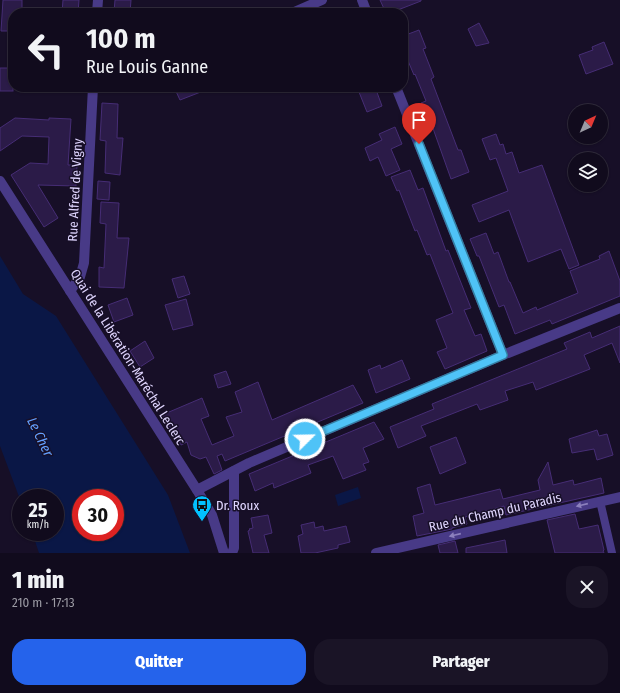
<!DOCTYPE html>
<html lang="fr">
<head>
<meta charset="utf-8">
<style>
  :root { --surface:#110b1d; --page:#1a1426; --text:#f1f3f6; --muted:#9c9ba4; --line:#302b3b; --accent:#2563eb }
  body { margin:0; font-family:"Fira Sans Condensed",sans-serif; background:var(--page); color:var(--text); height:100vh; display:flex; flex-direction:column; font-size:15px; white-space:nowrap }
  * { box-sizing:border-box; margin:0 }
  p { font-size:13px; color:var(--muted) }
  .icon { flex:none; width:22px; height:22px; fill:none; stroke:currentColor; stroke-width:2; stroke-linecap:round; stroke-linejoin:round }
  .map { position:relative; height:553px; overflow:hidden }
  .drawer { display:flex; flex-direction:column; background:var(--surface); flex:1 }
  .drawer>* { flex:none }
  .guide { position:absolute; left:8px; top:8px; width:400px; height:84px; border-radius:16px; box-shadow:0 1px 3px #0004,0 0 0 1px var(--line); background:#110b1d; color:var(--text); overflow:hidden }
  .needle { width:26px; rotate:44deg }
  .tools { position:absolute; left:568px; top:104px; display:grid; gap:8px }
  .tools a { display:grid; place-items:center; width:40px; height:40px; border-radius:50%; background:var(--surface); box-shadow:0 1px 3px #0004,0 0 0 1px var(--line); font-size:20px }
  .speed { position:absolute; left:12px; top:489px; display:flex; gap:8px; font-size:20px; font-weight:700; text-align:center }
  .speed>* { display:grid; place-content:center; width:52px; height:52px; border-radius:50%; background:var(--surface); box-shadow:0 1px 3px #0004,0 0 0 1px var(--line); line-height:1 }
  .speed small { font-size:10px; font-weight:400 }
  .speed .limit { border:6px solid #d22; background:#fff; color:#111 }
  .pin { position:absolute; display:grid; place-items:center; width:34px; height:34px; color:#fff; margin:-41px -17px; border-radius:50% 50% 50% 0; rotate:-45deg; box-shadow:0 0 4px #0007 }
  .pin .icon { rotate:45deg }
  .me { position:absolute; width:44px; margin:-22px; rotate:67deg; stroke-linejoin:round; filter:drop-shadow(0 0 3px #0008) }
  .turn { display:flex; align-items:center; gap:14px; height:84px; padding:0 12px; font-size:18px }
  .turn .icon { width:52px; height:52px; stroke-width:2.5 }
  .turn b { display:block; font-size:28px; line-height:34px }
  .round { display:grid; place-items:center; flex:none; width:42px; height:42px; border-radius:16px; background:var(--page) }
  .headline { display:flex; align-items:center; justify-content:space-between; height:68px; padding:0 12px }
  h1 { font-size:24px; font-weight:800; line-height:30px }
  .cta { display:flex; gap:8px; margin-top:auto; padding:8px 12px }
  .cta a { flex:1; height:46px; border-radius:16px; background:var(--accent); color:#fff; font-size:16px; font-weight:800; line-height:46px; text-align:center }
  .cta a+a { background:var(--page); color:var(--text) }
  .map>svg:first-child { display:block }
  .water { fill:#0a1746; fill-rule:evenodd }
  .building { fill:#2b1b48; stroke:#462d75 }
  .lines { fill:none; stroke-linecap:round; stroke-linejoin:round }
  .service { stroke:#483a87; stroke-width:8 }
  .minor { stroke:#483a87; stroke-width:10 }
  .oneway { fill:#8c80bd }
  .route-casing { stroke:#337fa1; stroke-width:10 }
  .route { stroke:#4fc3f7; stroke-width:7 }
  .labels { text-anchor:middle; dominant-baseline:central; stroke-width:3; stroke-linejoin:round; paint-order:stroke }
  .street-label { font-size:13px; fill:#e0d6ff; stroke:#170f27 }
  .poi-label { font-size:13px; fill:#e0d6ff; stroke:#170f27; text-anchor:start }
  .water-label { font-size:14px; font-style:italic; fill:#64a0ff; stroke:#170f27 }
</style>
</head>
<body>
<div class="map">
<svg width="620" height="553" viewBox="0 0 620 553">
  <rect width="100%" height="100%" fill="#170f27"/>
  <g class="water">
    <path d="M0,256L23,294L56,316L168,495L190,553H39L32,532H55V498H21V502L0,446ZM81,498H115V532H81Z"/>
    <path d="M358,487L361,498L338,506L335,495Z"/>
  </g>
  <g class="building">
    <path d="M3,0H22V13H13V31H1Z"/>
    <path d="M63,0H79L78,13H62Z"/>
    <path d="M115,0H131L130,13L114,12Z"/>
    <path d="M380,0H421V1L390,13H386Z"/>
    <path d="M479,23L489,43L476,46L468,29Z"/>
    <path d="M419,30L426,48L423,49L434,77L431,79L458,150H461L469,172L451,179L430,120H428L421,103L426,101L415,74L414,75L403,49V36Z"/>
    <path d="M604,42L613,64L586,74L579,55L593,50L592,47Z"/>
    <rect x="0" y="68" width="13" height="23"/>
    <path d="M174,87H211V88L180,100Z"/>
    <path d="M357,87H375L382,106L367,112Z"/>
    <path d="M102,103L118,104L117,138H123L120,175L105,173L106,141L100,140Z"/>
    <path d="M15,118L49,120V118L71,119L68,165H77L76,186L38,185L58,218L44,227L11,175L30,163L48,164L49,137L22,136L0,151V128Z"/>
    <path d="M395,127L402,144L391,149L400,170L386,176L378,157L370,161L365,148L382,140L379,134Z"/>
    <path d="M496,134L500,145L503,144L506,154L512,152L519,173L542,165L579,265L569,269L561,249L528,262L509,210L479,222L472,205L508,191L496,158L490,160L482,139Z"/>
    <path d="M410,170L418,190L423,188L446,251L448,250L471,308L464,310L475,336L481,334L487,351L445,369L437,352L447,348L436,320L453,313L430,254L427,255L417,230L415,231L399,190L397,191L391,177Z"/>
    <path d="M98,181L110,182L109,200L97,199Z"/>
    <path d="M101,202L119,203L117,238H129L124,288L99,287V267L104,268L106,224L100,223Z"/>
    <path d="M486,233L494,254L498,252L509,282H510L523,313L536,307L537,310L578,293L570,271L600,259L599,256L609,251L620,281V296L552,324L550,320L515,334L504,305L499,307L479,256H477L470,239Z"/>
    <path d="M184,276L190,294L178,298L172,279Z"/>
    <path d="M127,298L133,315L114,322L108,305Z"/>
    <path d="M186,299L193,325L173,330L165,305Z"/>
    <path d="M620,326V363L612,343L584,355L590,369L536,390L533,382L505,391L508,400L480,410L477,404L421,426L426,436L398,448L390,427L434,409L432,404L567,349L564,343L590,332L592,338Z"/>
    <path d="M145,341L154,358L140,367L130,351Z"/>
    <path d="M402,360L410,379L376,393L368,370L380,365L381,369Z"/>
    <path d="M226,371L231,384L218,388L214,375Z"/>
    <path d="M258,382L272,420L353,385L363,403L225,461L222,454L217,456L222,470L214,474L206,457L200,459L191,455L187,442L181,445L162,415L202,398L209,416L201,419L212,445L234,436L226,417L242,412L235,392Z"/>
    <path d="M374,422L384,439L363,448L369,462L363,464L366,470L343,479L333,456L308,465L311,473L274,488L273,483L255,491L249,474Z"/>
    <path d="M597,430L599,436L607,434L613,455L597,460L594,449L572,453L569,439Z"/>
    <path d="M456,437L466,463L440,474L430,447Z"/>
    <path d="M548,462L553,485L573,480L574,485L601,478L604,493L506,515L504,506L465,517L467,524L452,528V529L417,536L413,516L424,513L417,488L430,484L435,505L500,489L503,499L540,490L538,480Z"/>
    <path d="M575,514L579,529L598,525L604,550L603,551L604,553H555L547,520Z"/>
    <path d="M268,515L272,533L264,535L269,553H253L248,531L250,530L249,529L253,528L251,518Z"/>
    <path d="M314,522L315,528L323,526L324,531L346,526L350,542L338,545V548L315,553H301L298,536L303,534L301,525Z"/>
    <path d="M505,540L507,553H466V548Z"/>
    <path d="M455,541L458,553H440L438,545Z"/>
  </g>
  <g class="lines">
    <path class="service" d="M600,501L612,553"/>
    <g class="minor">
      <path d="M362,0L367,13"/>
      <path d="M97,13L98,0"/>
      <path d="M292,13L322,0"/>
      <path d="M396,87L503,355"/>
      <path d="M0,181L197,490L212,515L224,553"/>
      <path d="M70,291L80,277L84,263L93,87"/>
      <path d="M197,490L249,463L503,355L620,308"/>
      <path d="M232,553L234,548V471"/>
      <path d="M376,553L620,497"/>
    </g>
  </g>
  <defs><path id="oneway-solid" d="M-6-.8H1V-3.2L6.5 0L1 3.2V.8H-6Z"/></defs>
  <g class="oneway">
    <use href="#oneway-solid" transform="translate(582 505) rotate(167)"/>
    <use href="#oneway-solid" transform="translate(455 535) rotate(167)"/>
  </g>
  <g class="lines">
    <g class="route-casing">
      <path id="route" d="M305,439L503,355L419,144"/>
    </g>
    <use href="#route" class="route"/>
  </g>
  <defs>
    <g id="bus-pin" transform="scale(1)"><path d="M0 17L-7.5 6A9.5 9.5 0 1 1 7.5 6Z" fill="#02c1ff" stroke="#170f27"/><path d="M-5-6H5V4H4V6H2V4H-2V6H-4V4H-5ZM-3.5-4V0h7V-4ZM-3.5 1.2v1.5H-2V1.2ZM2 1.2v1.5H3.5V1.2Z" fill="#111"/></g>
  </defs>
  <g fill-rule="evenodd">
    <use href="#bus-pin" x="202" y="505"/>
  </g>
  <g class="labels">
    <g class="street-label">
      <text transform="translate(75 190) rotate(-87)">Rue Alfred de Vigny</text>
      <text transform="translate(128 357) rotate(58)">Quai de la Libération-Maréchal Leclerc</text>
      <text transform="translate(495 512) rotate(-13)">Rue du Champ du Paradis</text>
    </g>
    <g class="poi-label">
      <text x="216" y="505">Dr. Roux</text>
    </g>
    <g class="water-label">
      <text transform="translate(40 437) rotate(64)">Le Cher</text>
    </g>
  </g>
</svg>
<div class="tools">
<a><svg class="needle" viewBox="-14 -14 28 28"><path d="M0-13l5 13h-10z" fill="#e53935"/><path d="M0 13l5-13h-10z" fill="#9c9ba4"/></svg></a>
<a><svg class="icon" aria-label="layers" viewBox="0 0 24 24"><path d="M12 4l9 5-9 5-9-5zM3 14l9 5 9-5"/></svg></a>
</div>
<div class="speed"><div>25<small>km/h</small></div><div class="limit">30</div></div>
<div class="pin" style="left:419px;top:144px;background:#d93025"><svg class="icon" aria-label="arrive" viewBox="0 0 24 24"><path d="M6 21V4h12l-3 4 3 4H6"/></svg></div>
<svg class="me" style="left:305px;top:439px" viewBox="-20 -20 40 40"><circle r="17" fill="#4fc3f7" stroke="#fff" stroke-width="3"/><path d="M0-11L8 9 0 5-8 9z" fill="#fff"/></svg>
<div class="guide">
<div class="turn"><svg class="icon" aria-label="left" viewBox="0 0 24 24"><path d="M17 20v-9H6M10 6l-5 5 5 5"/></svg><div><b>100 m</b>Rue Louis Ganne</div></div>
</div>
</div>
<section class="drawer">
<div class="headline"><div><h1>1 min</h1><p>210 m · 17:13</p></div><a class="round"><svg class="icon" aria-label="close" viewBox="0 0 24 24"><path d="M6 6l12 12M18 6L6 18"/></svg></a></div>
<div class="cta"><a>Quitter</a><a>Partager</a></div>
</section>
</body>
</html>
